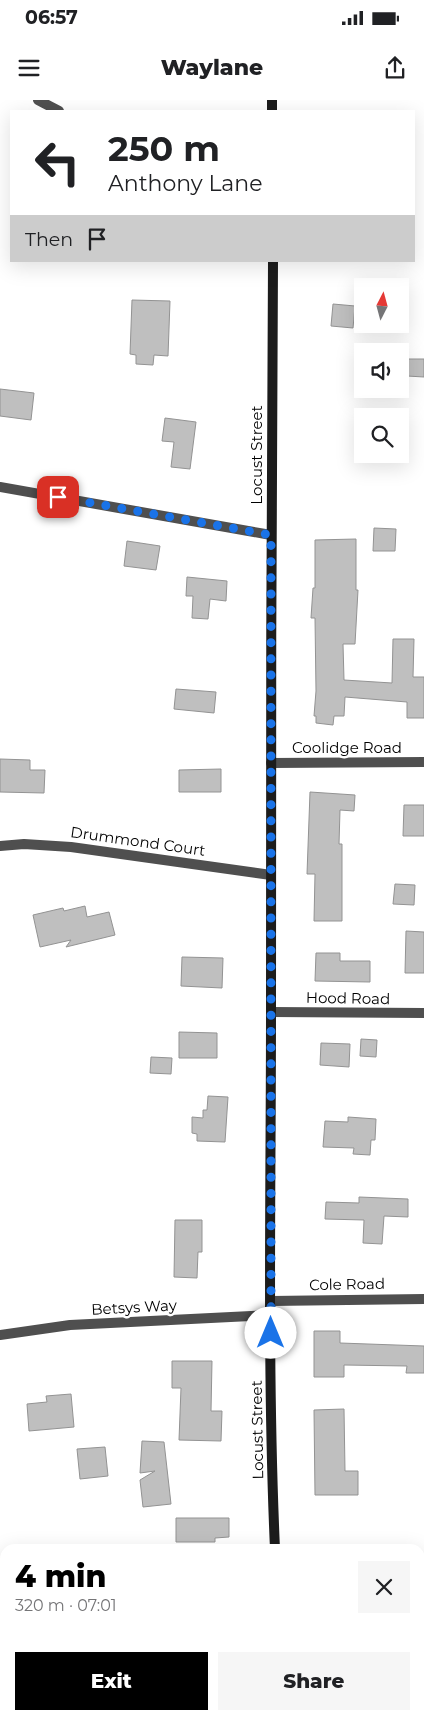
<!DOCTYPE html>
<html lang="en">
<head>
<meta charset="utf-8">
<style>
  :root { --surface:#fff; --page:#f6f6f6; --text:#202124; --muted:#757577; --accent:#000 }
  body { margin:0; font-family:Montserrat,sans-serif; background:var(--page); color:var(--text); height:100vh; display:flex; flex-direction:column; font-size:19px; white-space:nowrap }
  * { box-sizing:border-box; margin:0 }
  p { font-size:16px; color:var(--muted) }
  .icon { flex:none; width:28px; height:28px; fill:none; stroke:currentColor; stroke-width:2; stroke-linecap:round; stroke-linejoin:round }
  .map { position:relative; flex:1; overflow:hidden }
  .panel { position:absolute; left:0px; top:1444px; width:425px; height:176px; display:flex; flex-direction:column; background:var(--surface); border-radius:15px 15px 0 0; box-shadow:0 5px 20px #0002 }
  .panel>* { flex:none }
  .banner { position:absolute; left:10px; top:10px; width:405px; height:152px; border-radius:0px; box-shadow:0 5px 20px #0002; background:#fff; color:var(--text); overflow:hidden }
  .needle { width:32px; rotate:6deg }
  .tools { position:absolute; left:354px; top:178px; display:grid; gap:10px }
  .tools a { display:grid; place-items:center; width:55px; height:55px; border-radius:0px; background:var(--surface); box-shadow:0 5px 20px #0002; font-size:25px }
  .pin { position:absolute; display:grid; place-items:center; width:42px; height:42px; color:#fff; margin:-21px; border-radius:10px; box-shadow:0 2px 8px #0006 }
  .me { position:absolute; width:55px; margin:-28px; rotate:0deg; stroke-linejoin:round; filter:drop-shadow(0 0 4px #0008) }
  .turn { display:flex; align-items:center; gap:18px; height:105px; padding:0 15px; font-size:22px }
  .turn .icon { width:65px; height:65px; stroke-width:2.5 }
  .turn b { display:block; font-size:35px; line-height:42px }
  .then { display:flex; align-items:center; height:48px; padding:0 15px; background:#0003; gap:10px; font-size:19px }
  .round { display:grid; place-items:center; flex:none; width:52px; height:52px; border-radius:0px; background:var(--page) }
  .headline { display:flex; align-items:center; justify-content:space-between; height:85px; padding:0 15px }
  h1 { font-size:30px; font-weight:800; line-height:38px; color:var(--accent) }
  .action { display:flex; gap:10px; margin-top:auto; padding:10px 15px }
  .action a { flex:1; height:58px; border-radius:0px; background:var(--accent); color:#fff; font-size:20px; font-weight:800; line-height:58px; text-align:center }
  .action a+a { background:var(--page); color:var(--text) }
  .status { display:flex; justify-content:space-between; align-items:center; height:35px; padding:0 25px; background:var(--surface); direction:ltr }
  .status svg { height:14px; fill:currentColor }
  header { display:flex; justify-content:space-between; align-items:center; height:65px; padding:0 15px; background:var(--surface); font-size:22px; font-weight:800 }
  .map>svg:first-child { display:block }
  .building { fill:#bfbfbf; stroke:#939393 }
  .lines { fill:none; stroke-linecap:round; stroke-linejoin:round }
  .street { stroke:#4f4f4f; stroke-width:10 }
  .secondary { stroke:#1c1c1c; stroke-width:10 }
  .route { stroke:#1a73e8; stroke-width:9; stroke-dasharray:0 16.2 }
  .labels { text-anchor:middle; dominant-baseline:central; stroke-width:5; stroke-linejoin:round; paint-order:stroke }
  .street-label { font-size:15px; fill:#000; stroke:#fff }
</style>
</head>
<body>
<div class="status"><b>06:57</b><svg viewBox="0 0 49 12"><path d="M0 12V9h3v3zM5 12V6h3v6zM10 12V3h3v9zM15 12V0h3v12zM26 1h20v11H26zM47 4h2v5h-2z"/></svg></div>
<header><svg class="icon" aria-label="menu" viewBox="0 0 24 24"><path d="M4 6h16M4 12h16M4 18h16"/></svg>Waylane<svg class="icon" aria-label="share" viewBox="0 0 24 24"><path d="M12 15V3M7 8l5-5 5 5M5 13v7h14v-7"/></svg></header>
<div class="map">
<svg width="424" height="1619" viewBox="0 0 424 1619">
  <rect width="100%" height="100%" fill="#fff"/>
  <g class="building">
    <path d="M132,200L170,201L168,256L154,255L153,265L136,264V255L130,254Z"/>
    <path d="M333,204L355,206L353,228L331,226Z"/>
    <path d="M408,259H424V277L407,276Z"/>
    <path d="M0,289L34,293L31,320L0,316Z"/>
    <path d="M165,318L196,322L190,369L171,367L174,342L162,341Z"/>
    <path d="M374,428L396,429L395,451H373Z"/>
    <path d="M356,439V490H358L355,544H343L344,580L392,583L393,539H414L413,577H424V618H407V602L345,597L344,616H334L333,625L316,623V616H314L316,591L315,518H311L313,488H315V440Z"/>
    <path d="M127,441L160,446L156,470L124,466Z"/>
    <path d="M187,477L227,481L226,501L210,499L208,519L192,518L193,496H186Z"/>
    <path d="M176,589L216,592L214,613L174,609Z"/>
    <path d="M0,659L30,660V670H45L44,693L0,692Z"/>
    <path d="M221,669V692H179V670Z"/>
    <path d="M310,692L355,695L354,711L340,710L339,744H342V821H314L315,774H307Z"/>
    <path d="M404,705H424V736H403Z"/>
    <path d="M395,784L415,785L414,805L393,804Z"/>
    <path d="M85,806L87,817L109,812L115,835L66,847L71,840L40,847L33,815L63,808L64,811Z"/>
    <path d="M406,831L424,832V873H405Z"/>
    <path d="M316,853H340V861H370V882L315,881Z"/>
    <path d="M182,857L223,858L222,888L181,886Z"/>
    <path d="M179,932L217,933V958H179Z"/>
    <path d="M361,939L377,940L376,957L360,956Z"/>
    <path d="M321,943L350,944L349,967L320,965Z"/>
    <path d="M151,957L172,958L171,974L150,973Z"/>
    <path d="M208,996L228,997L225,1042L197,1041V1034L192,1033V1017L203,1018V1010H207Z"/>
    <path d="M348,1017L376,1019L375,1040H371L370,1055L353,1054L354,1048L323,1047L325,1021L348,1022Z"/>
    <path d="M359,1097L408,1099V1117L384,1116L382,1144L363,1143L364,1120L325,1119L326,1102L359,1103Z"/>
    <path d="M175,1120H202V1152H198L197,1178L174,1177Z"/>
    <path d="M314,1231H340V1243L424,1246V1273H406L407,1266L344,1265V1277H314Z"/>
    <path d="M172,1261H212L211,1311H222L221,1341L179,1340L181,1288H172Z"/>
    <path d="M71,1294L74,1327L29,1331L27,1304L47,1302L46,1296Z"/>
    <path d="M344,1309L345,1371H358V1395H315L314,1310Z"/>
    <path d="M142,1341L164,1342L171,1404L143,1407L140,1380L155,1371L140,1373Z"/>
    <path d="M105,1347L108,1376L80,1379L77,1349Z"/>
    <path d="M176,1418H229V1437L215,1438V1442H176Z"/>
  </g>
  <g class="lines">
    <g class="street">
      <path d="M38,0L59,11"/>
      <path d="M0,387L271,435"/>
      <path d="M271,663L424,662"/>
      <path d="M0,746L24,744L71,747L271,775"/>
      <path d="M271,912L424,913"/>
      <path d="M271,1201L424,1199"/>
      <path d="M0,1235L70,1225L271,1215"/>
    </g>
    <g class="secondary">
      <path d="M272,11V0"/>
      <path d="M273,161C270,411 272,662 271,912C271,1091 267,1270 275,1449"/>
      <path d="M282,1615V1619"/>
    </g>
  </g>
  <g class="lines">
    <path class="route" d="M58,397L271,435V1233"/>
  </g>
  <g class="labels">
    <g class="street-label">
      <text transform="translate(256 355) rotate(-90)">Locust Street</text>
      <text x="347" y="647">Coolidge Road</text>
      <text transform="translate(138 741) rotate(8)">Drummond Court</text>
      <text transform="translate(348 898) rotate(1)">Hood Road</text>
      <text transform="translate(347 1184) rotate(-1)">Cole Road</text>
      <text transform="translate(134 1207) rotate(-3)">Betsys Way</text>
      <text transform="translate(257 1330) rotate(-91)">Locust Street</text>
    </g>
  </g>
</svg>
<div class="tools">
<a><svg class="needle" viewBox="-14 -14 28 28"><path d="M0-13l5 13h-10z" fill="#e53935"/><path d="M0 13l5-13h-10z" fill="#757577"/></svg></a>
<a><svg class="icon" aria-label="sound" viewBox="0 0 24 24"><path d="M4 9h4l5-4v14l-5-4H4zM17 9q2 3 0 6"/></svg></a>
<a><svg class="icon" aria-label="search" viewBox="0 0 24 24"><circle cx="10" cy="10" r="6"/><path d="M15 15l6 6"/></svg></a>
</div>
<div class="pin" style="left:58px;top:397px;background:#d93025"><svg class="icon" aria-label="arrive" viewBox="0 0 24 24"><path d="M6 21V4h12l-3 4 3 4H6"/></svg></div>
<svg class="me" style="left:271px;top:1233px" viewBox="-20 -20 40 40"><circle r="19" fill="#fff"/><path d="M0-13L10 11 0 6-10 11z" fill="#1a73e8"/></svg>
<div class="banner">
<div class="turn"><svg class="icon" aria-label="left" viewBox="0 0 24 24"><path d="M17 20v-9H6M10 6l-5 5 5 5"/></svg><div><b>250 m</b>Anthony Lane</div></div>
<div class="then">Then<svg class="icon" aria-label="arrive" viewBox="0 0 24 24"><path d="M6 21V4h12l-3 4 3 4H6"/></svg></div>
</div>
<section class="panel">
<div class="headline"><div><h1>4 min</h1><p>320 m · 07:01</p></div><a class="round"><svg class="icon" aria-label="close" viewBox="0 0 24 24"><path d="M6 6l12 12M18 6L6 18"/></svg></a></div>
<div class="action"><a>Exit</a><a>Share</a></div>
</section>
</div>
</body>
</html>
